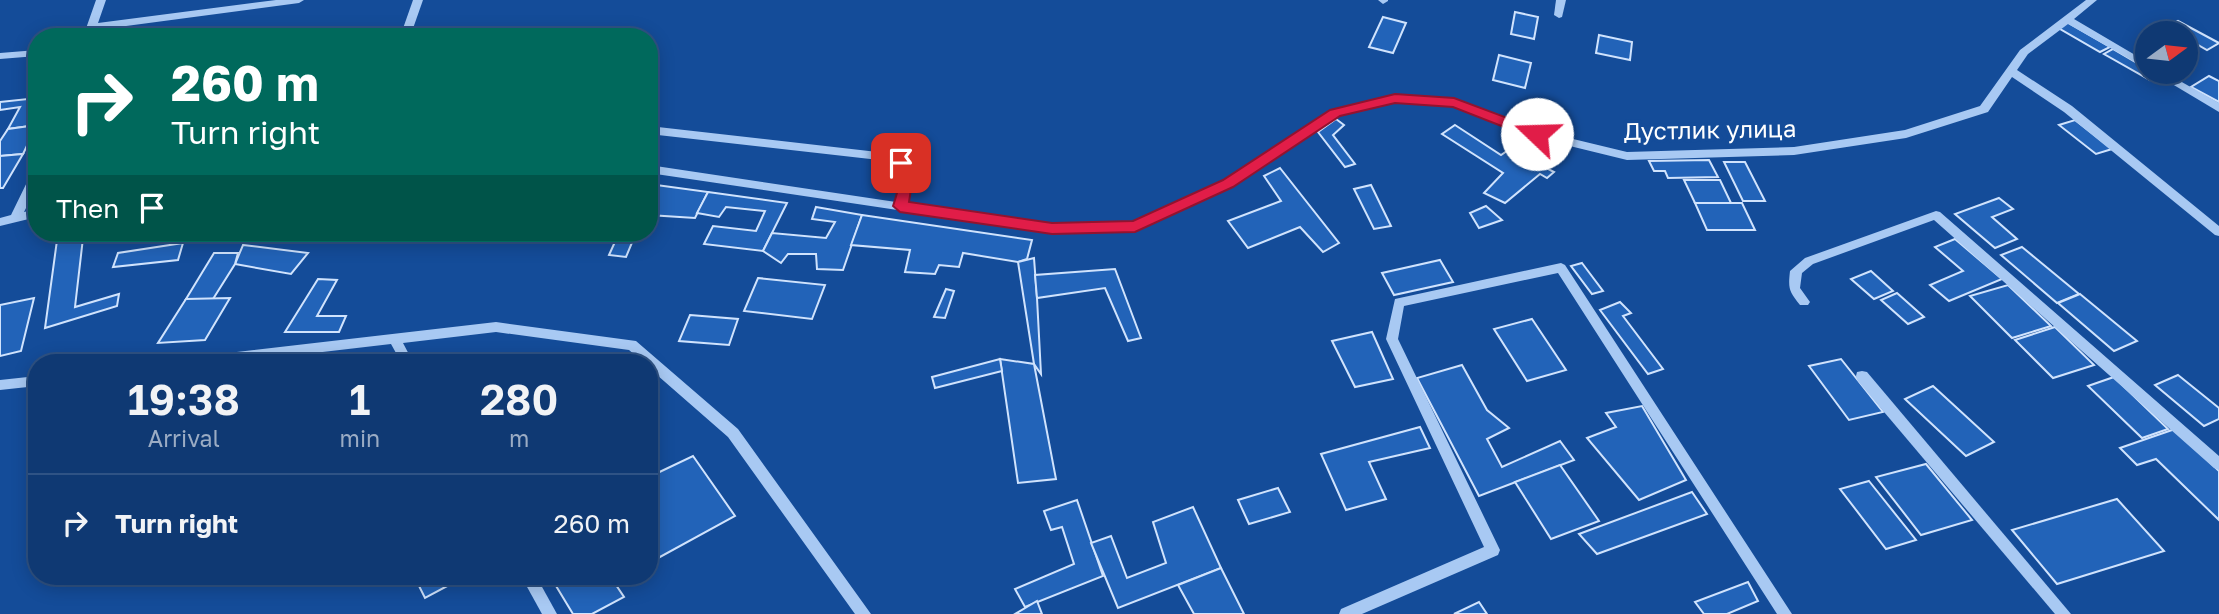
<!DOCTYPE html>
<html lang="en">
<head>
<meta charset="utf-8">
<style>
  :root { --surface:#0f3973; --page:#184078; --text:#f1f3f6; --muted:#9bacc4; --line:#2f5385 }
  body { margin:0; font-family:"Golos Text",sans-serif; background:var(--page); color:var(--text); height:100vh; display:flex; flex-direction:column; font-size:26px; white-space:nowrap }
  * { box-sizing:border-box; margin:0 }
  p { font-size:23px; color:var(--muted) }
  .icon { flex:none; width:38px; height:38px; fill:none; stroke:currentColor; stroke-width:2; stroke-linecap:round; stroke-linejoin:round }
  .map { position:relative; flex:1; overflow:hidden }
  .drawer { position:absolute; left:28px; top:354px; width:630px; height:231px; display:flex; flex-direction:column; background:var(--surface); border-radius:28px; box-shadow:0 4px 18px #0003,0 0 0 2px var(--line) }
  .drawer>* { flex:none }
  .guide { position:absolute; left:28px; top:28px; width:630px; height:214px; border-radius:28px; box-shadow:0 4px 18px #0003,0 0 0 2px var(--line); background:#00695c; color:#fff; overflow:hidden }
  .needle { width:46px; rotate:75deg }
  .buttons { position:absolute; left:2135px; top:21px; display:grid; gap:14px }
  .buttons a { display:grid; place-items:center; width:63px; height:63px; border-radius:50%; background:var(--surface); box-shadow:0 4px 18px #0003,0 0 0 2px var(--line); font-size:35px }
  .pin { position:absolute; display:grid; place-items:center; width:60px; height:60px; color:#fff; margin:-30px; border-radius:14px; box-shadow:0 4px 10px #0006 }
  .me { position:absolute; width:77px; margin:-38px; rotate:291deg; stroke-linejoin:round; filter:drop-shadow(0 0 5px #0008) }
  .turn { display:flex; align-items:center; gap:24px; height:147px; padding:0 28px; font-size:32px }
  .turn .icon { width:91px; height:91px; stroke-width:2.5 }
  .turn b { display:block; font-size:49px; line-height:60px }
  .then { display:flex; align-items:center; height:66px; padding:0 28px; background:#0003; gap:14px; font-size:26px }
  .eta { display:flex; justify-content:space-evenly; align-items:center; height:119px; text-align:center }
  .eta b { font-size:42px; font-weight:600; line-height:49px }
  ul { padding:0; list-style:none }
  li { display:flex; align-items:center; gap:21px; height:98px; padding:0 28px; border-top:2px solid var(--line) }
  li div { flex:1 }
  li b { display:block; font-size:26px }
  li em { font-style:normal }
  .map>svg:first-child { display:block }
  .building { fill:#2263b8; stroke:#d0e3fd; stroke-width:2 }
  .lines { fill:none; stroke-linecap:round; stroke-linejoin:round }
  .minor { fill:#a8c9f3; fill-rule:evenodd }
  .route { fill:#e11d48; stroke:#92132f; stroke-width:2 }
  .labels { text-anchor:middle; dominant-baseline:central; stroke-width:7; stroke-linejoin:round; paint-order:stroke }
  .street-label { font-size:24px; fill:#fff; stroke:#144c99 }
</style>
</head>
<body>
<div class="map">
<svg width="2219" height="614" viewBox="0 0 2219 614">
  <rect width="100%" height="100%" fill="#144c99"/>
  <g class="building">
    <path d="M1515,12L1538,17L1534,39L1511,34Z"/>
    <path d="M1383,17L1406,23L1393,53L1369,47Z"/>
    <path d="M2065,21L2110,47L2100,52L2055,26Z"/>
    <path d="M2178,21L2219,43L2207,50L2186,38V33H2178L2166,27Z"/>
    <path d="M1599,35L1632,42L1630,60L1596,53Z"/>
    <path d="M2113,49L2147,69V72L2158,75L2150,80L2104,54Z"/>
    <path d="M1499,55L1531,63L1525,88L1493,80Z"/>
    <path d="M2209,76L2219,81V102L2191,87Z"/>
    <path d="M37,98V125L8,129L20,107L0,110V102Z"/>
    <path d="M1336,119L1344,125L1333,135L1355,164L1345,167L1318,132Z"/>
    <path d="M2075,120L2112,149L2096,154L2059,125Z"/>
    <path d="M37,125L23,154L0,156V141L8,129Z"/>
    <path d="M1455,125L1501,155L1510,149L1554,172L1547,178L1540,174L1505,203L1484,193L1503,173L1442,134Z"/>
    <path d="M23,154L3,188H0V156Z"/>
    <path d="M1709,160L1718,177L1668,178L1665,171H1654L1649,161Z"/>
    <path d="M1724,162H1745L1765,201H1743Z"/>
    <path d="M1280,168L1339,243L1323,252L1300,227L1248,248L1228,221L1281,201L1264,176Z"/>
    <path d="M1684,180H1720L1731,203H1695Z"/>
    <path d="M649,184L708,192L695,218L649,215Z"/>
    <path d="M1371,185L1391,226L1374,229L1354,189Z"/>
    <path d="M708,192L787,203L763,251L704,244L713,226L756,231L765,211L726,207L719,217L697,213Z"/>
    <path d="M1999,198L2013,209L1992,217L2017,239L1995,248L1955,214Z"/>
    <path d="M1695,203H1742L1755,230H1707Z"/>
    <path d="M1486,206L1502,220L1479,228L1470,213Z"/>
    <path d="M816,207L862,215L843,270L817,269L816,254H788L781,263L763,251L772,233L826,238L835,222L812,219Z"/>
    <path d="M862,215L1032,240L1027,259L1018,262L963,253L959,267L939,265L935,274L905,272L910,250L851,245Z"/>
    <path d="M58,233H94L93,236L83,238L75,307L119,294L117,306L45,328Z"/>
    <path d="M223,233H253L249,240L217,242Z"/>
    <path d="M619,233H636L626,257L609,255Z"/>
    <path d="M1955,239L2002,279L1949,301L1930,285L1963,271L1935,247Z"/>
    <path d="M183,243L178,260L113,267L118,253Z"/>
    <path d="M243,245L308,253L291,274L235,264Z"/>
    <path d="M2022,247L2079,294L2057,303L2001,255Z"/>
    <path d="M214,253H238L235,264L213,299H186Z"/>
    <path d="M1034,258L1037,298L1041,374L1034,364L1018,262Z"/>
    <path d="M1440,260L1453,282L1394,295L1382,273Z"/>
    <path d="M1582,263L1603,291L1592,294L1571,266Z"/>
    <path d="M1115,269L1141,338L1128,341L1105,288L1037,298L1035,275Z"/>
    <path d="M1871,271L1893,291L1874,299L1851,279Z"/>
    <path d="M758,278L825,285L812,319L744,311Z"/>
    <path d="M318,279L337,280L317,316H346L339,332H285Z"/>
    <path d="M2008,285L2051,326L2012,338L1970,296Z"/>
    <path d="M946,289L954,291L945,318L934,317Z"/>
    <path d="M1897,293L1924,317L1908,324L1881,300Z"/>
    <path d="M2080,294L2137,341L2114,351L2058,303Z"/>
    <path d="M34,298L21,351L0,356V305Z"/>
    <path d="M230,298L205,340L158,343L186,299Z"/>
    <path d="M1620,302L1631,313L1623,316L1663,369L1648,374L1600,310Z"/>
    <path d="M690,315L738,319L729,345L679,341Z"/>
    <path d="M1532,319L1566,370L1527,381L1494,329Z"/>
    <path d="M2055,327L2094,365L2053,378L2015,340Z"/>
    <path d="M1372,332L1393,379L1355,387L1332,341Z"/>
    <path d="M1000,359L1034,364L1056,479L1018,483Z"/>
    <path d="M1000,359L1002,371L935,388L932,377Z"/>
    <path d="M1841,359L1883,412L1849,420L1809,366Z"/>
    <path d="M1462,365L1487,410L1509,428L1487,439L1502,467L1560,441L1574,460L1479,496L1417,378Z"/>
    <path d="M2178,375L2219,408V419L2204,426L2155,385Z"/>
    <path d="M2114,377L2168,429L2142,438L2088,386Z"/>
    <path d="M1933,386L1994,442L1966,456L1905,399Z"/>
    <path d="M1642,406L1686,480L1639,500L1587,438L1616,427L1606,413Z"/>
    <path d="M1420,427L1430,448L1369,462L1386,499L1346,510L1321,454Z"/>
    <path d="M2175,429L2219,471V520L2156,459L2137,465L2120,448Z"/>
    <path d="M693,456L735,516L649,563V477Z"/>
    <path d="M1926,464L1972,520L1921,535L1876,477Z"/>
    <path d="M1560,465L1599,521L1551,539L1515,482Z"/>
    <path d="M1869,481L1916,540L1886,549L1840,489Z"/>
    <path d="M1278,488L1290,512L1249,524L1238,500Z"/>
    <path d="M1692,492L1707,514L1597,554L1579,534Z"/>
    <path d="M2117,499L2164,551L2057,584L2012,530Z"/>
    <path d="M1077,500L1103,576L1025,607L1015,589L1074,564L1062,527L1051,530L1044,511Z"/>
    <path d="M1193,507L1221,568L1118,608L1091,543L1111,536L1127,578L1166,563L1153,522Z"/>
    <path d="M1221,568L1244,614H1194L1178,585Z"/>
    <path d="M423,576H466L425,598L416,580Z"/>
    <path d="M550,576H610L624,597L592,614H573Z"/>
    <path d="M1748,582L1758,601L1727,614H1704L1695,602Z"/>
    <path d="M1037,601L1042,614H1015Z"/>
    <path d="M1479,602L1487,614H1454Z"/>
  </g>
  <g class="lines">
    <g class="minor">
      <path d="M96,0H106L98,23L276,0H304L299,3L96,30L93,37H83Z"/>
      <path d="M413,0H423L410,37H400Z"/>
      <path d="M1378,0H1388V1L1383,4Z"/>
      <path d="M1556,0H1566L1562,17L1559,18L1554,15Z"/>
      <path d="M2086,0H2097L2074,19L2147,62V69L2068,24L2028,54L2017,70L2072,106L2219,226V236L2215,235L2064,112L2012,77L1988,112L1906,138L1794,155L1627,160L1533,137L1453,105L1395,102L1339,116L1232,186L1135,231L1052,233L649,173V165L896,202L899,192L901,172L888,161L649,134V126L895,154L913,171L911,192L907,203L1052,225L1133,223L1224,180L1331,110L1395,94L1454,98L1540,131L1627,152L1794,147L1905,130L1980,106L2020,50Z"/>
      <path d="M37,50V56L0,59V53Z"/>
      <path d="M2152,72H2164L2219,103V112Z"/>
      <path d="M37,170V186L24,212L37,209V217L0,226V218L11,215L31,174Z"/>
      <path d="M1936,211L1940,212L2219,456V470L2214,468L1934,220L1813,264L1802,273L1800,288L1810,302L1808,305H1800C1789,291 1788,289 1790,271L1805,258Z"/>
      <path d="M1561,263L1565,265L1792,614H1777L1558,273L1404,306L1398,339L1500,550L1498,555L1362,614H1339L1341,609L1484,547L1386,339L1395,299Z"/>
      <path d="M496,322L636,341L738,429L871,614H855L728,437L649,368V362H643L629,350L496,332L403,343L413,362H401L391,344L236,362H188L190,358L194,357Z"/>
      <path d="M1862,371L1867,372L2071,614H2055L1857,380L1856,376L1857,372Z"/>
      <path d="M37,376V386L0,390V380Z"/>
      <path d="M521,576H536L557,614H542Z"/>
    </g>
  </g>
  <path class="route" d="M1395,94L1454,98L1542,131L1544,134L1537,139L1532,138L1453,107L1395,103L1340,116L1233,187L1135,232L1052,234L900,212L893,206C898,191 903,177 894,163L901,158L906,160L914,171L909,202L1052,223L1133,221L1223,180L1330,110Z"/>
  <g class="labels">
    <g class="street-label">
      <text transform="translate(1710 129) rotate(-1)">Дустлик улица</text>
    </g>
  </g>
</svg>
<div class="buttons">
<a><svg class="needle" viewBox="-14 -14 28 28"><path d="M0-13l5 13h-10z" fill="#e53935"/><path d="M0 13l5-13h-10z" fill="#9bacc4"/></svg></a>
</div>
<div class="pin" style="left:901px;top:163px;background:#d93025"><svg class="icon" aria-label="arrive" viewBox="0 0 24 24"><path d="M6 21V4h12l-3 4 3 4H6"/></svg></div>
<svg class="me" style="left:1537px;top:134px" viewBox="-20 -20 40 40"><circle r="19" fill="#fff"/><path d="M0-13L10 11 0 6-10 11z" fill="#e11d48"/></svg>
<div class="guide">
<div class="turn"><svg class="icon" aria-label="right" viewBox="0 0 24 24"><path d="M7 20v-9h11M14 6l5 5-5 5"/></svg><div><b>260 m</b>Turn right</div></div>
<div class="then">Then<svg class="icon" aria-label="arrive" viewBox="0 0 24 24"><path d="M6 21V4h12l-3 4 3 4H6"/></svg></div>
</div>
<section class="drawer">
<div class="eta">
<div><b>19:38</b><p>Arrival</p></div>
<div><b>1</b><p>min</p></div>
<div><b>280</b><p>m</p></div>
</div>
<ul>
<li><svg class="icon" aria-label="right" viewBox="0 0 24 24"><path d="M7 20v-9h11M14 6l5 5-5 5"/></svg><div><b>Turn right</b></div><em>260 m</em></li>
</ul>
</section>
</div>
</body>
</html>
